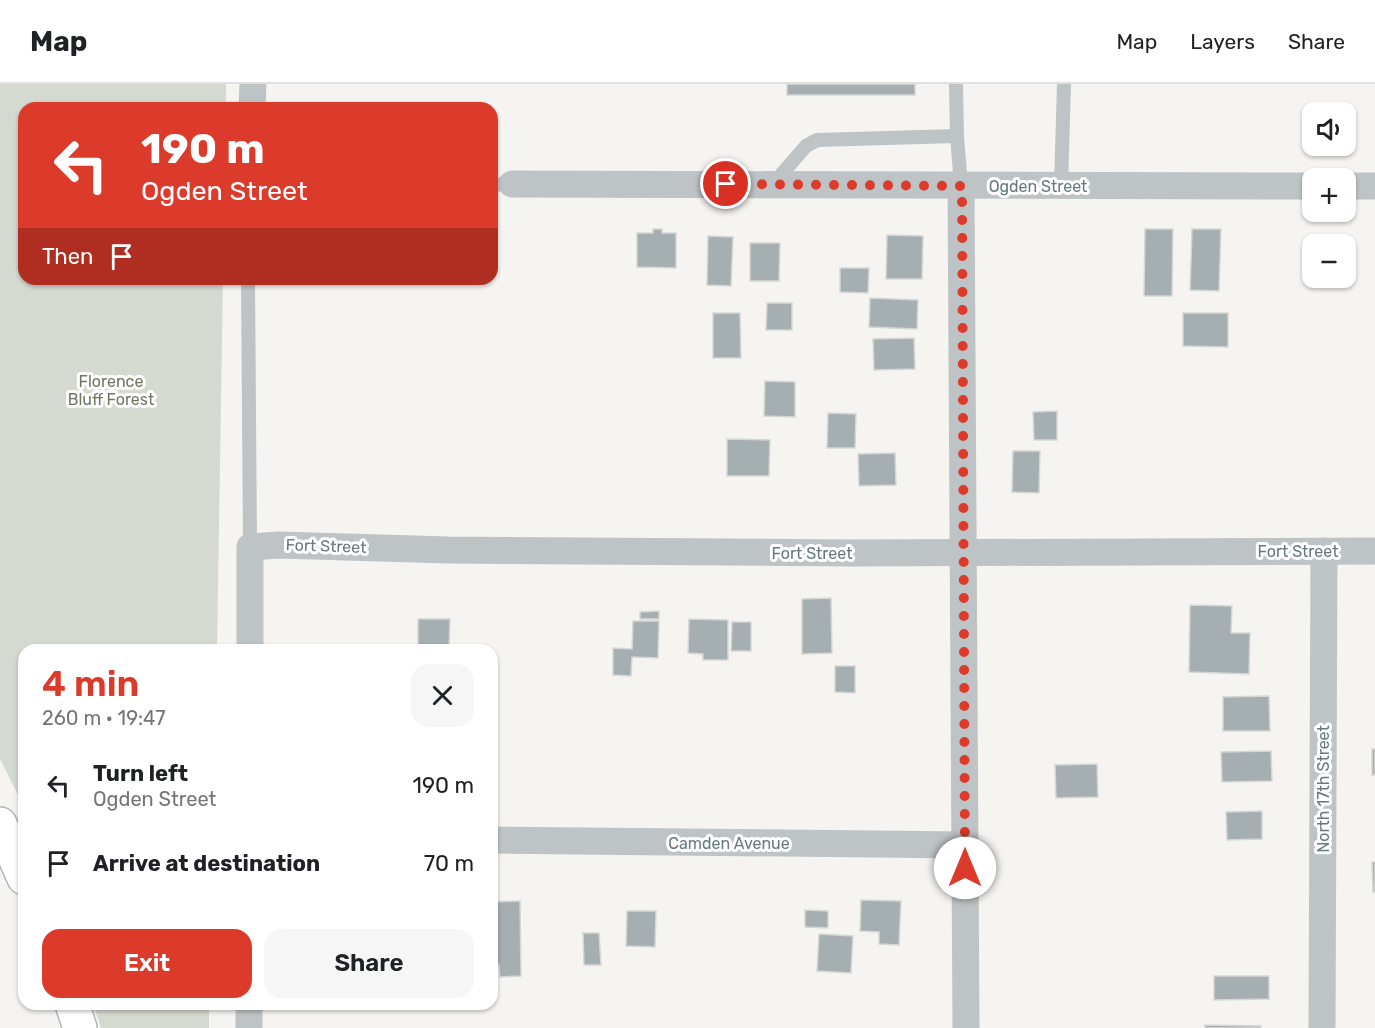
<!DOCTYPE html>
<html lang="en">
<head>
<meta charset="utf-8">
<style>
  :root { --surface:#fff; --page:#f6f6f6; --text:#202124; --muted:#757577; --line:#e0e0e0; --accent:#dc3a2a }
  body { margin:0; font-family:Rubik,sans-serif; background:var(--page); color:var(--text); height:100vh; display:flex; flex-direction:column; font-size:22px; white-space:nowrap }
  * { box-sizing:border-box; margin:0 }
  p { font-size:20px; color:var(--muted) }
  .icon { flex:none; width:33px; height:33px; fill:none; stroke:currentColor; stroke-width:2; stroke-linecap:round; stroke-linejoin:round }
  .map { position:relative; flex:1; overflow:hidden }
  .panel { position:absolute; left:18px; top:560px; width:480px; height:366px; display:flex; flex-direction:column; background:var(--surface); border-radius:18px; box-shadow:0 2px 4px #0004 }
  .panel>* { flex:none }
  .top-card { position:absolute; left:18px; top:18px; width:480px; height:183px; border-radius:18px; box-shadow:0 2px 4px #0004; background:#dc3a2a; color:#fff; overflow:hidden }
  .controls { position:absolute; left:1302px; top:18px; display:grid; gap:12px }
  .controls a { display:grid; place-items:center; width:54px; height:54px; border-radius:12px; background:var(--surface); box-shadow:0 2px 4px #0004; font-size:30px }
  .pin { position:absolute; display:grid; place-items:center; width:51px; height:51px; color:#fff; margin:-26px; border:3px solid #fff; border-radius:50%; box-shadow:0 2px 6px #0007 }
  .me { position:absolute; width:66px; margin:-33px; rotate:0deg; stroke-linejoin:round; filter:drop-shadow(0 0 4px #0008) }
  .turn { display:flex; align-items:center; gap:21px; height:126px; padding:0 24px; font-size:27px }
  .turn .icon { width:78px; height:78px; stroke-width:2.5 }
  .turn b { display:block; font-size:42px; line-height:51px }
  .then { display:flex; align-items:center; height:57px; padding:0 24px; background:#0003; gap:12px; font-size:22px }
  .round { display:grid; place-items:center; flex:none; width:63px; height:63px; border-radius:18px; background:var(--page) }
  .overview { display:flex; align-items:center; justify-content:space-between; height:102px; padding:0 24px }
  h1 { font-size:36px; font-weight:600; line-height:45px; color:var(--accent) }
  .button { display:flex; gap:12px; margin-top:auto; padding:12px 24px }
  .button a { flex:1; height:69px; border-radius:18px; background:var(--accent); color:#fff; font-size:24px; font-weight:600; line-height:69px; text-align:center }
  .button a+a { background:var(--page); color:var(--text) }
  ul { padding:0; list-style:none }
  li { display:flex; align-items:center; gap:18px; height:78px; padding:0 24px }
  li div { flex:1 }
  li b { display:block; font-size:22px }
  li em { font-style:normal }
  header { display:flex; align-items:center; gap:36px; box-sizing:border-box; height:84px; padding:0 30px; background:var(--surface); border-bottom:2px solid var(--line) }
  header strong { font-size:28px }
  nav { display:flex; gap:33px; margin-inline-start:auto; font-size:21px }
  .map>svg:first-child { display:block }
  .green { fill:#d5dad0 }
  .building { fill:#a5afb2; stroke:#d6d6d4; stroke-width:1.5 }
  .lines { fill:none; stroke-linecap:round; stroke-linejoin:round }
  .secondary-casing { stroke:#b0b7ba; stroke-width:36 }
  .lane { stroke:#bec3c5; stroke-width:14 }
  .street { stroke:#bec3c5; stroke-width:27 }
  .secondary { stroke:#fff; stroke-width:33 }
  .route { stroke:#dc3a2a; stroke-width:10; stroke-dasharray:0 18 }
  .labels { text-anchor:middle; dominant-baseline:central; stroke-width:6; stroke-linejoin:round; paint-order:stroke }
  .street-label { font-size:16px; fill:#657981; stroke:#fff }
  .park-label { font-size:16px; fill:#6b7963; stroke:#fff }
</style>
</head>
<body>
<header>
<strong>Map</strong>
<nav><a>Map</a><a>Layers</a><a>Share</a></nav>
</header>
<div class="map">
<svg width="1375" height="944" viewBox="0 0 1375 944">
  <rect width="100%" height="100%" fill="#f5f4f1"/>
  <g class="green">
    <path d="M0,0H226V24H24V195H223L217,565L24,566V723L0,675Z"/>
    <path d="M93,920H209V944H101Z"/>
  </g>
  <g class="building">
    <rect x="787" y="0" width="128" height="11"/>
    <path d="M653,145H662V149H676V184L637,183V149H653Z"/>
    <path d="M1145,145H1173L1172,212H1144Z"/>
    <path d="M1192,145H1221L1219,207L1190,206Z"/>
    <path d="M887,151L923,152L922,195H886Z"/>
    <path d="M708,152L733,153L731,202L707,201Z"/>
    <path d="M750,159H780L779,197H750Z"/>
    <path d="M840,184H869L868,209L840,208Z"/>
    <path d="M870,214L918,216L917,245L869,243Z"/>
    <path d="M767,219H792V246H766Z"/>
    <path d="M713,229H740L741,274H713Z"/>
    <path d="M1183,229H1228V263L1183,262Z"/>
    <path d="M914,254L915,285L874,286L873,255Z"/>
    <path d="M765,297L795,298V333L764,332Z"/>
    <path d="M1057,327V356H1034L1033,328Z"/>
    <path d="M828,329L856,330L855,364H827Z"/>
    <path d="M727,355L770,356L769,392H727Z"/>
    <path d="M1013,367H1040L1039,409L1012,408Z"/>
    <path d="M895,369L896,401L859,402L858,370Z"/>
    <path d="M831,514L832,569L802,570V515Z"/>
    <path d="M1190,521L1232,522L1231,549H1250L1249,590L1189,588Z"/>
    <path d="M659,527V535H640V528Z"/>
    <path d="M418,535H450L449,566H418Z"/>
    <path d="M689,535L728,536V576H703V570L688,569Z"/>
    <path d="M633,537H659L658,574L632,573L631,592L613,591V564L632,565Z"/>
    <path d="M732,538H751V567H731Z"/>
    <path d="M835,582H855V609L835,608Z"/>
    <path d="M1269,612L1270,647H1223V613Z"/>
    <rect x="1372" y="665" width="3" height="26"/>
    <path d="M1271,667L1272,697L1222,698L1221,668Z"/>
    <path d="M1097,680L1098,713L1056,714L1055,681Z"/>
    <path d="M1262,727V755L1227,756L1226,728Z"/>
    <path d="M1372,778H1375V808H1373Z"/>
    <path d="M861,816L901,817L899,861L879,860V848L860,847Z"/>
    <path d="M520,817L521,892L500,893L499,881H492V818Z"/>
    <path d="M805,826L828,827V844L805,843Z"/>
    <path d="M627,827H656L655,863L626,862Z"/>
    <path d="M583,849H599L601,881H584Z"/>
    <path d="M819,850L853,852L851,889L817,887Z"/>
    <path d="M1214,892H1269V915L1214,916Z"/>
    <path d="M1205,941L1261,942V944H1205Z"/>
  </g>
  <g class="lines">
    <g class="secondary-casing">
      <g id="secondary">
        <path d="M0,740L24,794"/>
        <path d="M72,920L80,944"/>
      </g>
    </g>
    <g class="lane">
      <path d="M956,0L957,52L961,102"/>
      <path d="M773,100L806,62L817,56L957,52"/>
      <path d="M492,101L512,100"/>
      <path d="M1061,102L1064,0"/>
      <path d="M248,195L250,463"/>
    </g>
    <g class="street">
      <path d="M252,24L253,0"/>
      <path d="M512,100L1312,102"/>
      <path d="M961,102L966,944"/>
      <path d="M1346,102H1375"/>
      <path d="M250,566V463L279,461L448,466L854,469L1375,467"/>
      <path d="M492,756L965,761"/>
      <path d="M249,944V920"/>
      <path d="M1322,944L1324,467"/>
    </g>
    <use href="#secondary" class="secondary"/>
  </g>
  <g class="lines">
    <path class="route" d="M726,100L962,102L965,784"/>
  </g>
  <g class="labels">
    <g class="street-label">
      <text x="1038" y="102">Ogden Street</text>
      <text transform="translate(326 462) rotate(2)">Fort Street</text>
      <text x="1298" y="467">Fort Street</text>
      <text x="812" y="469">Fort Street</text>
      <text transform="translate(1323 705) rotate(-90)">North 17th Street</text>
      <text x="729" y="759">Camden Avenue</text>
    </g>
    <g class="park-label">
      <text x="111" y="297">Florence<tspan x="111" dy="18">Bluff Forest</tspan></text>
    </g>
  </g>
</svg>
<div class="controls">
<a><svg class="icon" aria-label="sound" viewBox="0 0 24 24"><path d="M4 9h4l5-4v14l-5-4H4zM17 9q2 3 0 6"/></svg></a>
<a>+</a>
<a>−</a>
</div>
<div class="pin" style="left:726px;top:100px;background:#d93025"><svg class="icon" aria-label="arrive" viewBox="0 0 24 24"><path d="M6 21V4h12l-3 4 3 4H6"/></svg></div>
<svg class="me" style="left:965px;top:784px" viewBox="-20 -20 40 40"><circle r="19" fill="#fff"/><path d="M0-13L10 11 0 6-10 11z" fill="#dc3a2a"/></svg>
<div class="top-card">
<div class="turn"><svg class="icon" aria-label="left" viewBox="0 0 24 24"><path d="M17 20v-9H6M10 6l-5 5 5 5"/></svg><div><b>190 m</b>Ogden Street</div></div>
<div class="then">Then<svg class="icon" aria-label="arrive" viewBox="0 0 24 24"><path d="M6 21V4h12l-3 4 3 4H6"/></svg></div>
</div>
<section class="panel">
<div class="overview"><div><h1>4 min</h1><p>260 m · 19:47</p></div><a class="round"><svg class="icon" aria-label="close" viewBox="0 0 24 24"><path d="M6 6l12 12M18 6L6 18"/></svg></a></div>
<ul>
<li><svg class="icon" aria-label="left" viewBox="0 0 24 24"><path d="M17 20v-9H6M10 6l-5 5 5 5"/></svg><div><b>Turn left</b><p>Ogden Street</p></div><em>190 m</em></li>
<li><svg class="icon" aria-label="arrive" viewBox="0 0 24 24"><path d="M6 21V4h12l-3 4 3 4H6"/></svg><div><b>Arrive at destination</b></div><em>70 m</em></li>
</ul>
<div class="button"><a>Exit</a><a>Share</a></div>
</section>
</div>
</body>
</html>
